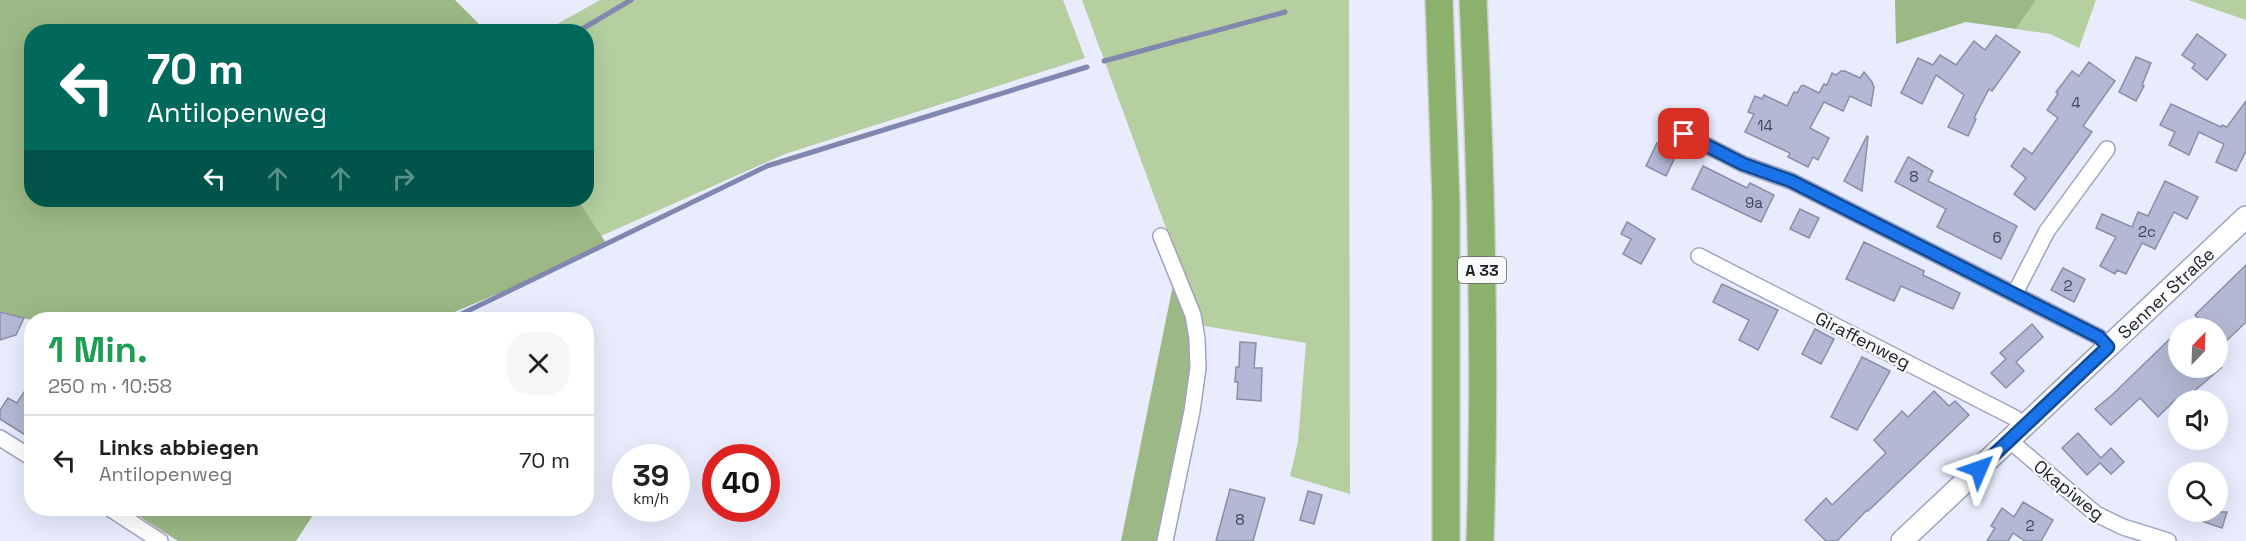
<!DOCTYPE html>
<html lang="de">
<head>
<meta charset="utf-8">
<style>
  :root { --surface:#fff; --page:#f6f6f6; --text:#202124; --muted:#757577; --line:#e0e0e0 }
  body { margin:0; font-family:"Space Grotesk",sans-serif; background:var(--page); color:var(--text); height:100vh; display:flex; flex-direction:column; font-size:22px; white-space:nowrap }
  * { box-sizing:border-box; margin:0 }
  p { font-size:20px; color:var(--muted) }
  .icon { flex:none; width:33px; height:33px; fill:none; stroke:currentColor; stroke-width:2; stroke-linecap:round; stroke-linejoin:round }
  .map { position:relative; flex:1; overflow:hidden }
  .side { position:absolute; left:24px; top:312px; width:570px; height:204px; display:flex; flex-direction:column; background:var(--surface); border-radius:24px; box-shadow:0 6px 24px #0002 }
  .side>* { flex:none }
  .guide { position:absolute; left:24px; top:24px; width:570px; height:183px; border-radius:24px; box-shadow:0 6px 24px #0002; background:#00695c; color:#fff; overflow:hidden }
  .needle { width:39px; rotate:23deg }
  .buttons { position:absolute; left:2168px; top:318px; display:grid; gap:12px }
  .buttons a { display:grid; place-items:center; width:60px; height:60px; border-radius:50%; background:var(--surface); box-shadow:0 6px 24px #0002; font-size:30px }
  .speed { position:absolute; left:612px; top:444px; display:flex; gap:12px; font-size:30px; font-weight:700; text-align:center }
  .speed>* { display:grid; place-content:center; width:78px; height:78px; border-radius:50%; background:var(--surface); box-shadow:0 6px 24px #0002; line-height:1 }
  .speed small { font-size:15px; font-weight:400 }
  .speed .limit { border:9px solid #d22; background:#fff; color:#111 }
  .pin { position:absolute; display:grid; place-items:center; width:51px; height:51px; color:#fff; margin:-26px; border-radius:12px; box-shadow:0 3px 9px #0006 }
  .me { position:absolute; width:66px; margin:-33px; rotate:47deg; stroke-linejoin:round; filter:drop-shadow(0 0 4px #0008) }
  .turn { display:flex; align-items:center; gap:21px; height:126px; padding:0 24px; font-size:27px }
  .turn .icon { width:78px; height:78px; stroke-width:2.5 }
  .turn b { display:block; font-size:42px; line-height:51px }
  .lanes { display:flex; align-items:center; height:57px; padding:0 24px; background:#0003; justify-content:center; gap:30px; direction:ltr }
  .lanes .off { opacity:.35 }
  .round { display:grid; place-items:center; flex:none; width:63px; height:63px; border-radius:24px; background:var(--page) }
  .summary { display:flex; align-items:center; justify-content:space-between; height:102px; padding:0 24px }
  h1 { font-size:36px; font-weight:700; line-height:45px; color:#1e9e55 }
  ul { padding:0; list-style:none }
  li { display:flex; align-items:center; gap:18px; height:90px; padding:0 24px; border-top:2px solid var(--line) }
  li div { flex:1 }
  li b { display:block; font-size:22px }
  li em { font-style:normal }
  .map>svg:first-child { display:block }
  .green { fill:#b5cfa0 }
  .forest { fill:#9cb885 }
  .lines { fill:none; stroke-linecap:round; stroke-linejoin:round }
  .stream { stroke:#8188b0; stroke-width:5 }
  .building { fill:#b3b9d4; stroke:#898ea8; stroke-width:1.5 }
  .street-casing { stroke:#9ea4bf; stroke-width:18 }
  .secondary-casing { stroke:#9ea4bf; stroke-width:24 }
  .highway-casing { stroke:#d2d2d4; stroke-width:30 }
  .street { stroke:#fff; stroke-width:15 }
  .secondary { stroke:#fff; stroke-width:21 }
  .highway { stroke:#8cb16c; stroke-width:27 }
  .route-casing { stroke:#114b97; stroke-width:15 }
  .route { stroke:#1a73e8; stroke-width:10 }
  .labels { text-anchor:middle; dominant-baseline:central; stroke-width:4.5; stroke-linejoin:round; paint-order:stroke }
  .number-label { font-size:15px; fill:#434654 }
  .shield { fill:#fafafa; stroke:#606168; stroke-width:1.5 }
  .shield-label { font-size:16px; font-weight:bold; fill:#1e202a }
  .street-label { font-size:18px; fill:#1e202a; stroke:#fafafa }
</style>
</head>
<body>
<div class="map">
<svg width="2246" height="541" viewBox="0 0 2246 541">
  <rect width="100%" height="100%" fill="#e8ecfd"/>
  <g class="green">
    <path d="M600,0H1063L1085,58L785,154L601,236L578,200H586V32H543Z"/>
    <path d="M1082,0H1349L1350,494L1290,476L1298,442L1306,343L1199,325L1198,315Z"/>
    <path d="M2036,0H2096L2079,48L2050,34L2016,29Z"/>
    <path d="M2188,0H2246V20Z"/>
  </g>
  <g class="forest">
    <path d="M0,0H455L486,31L32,32V200H578L606,243L544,274L438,319L31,320L0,311Z"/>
    <path d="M1895,0H2036L2016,29L1966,22L1896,44Z"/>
    <path d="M1173,285L1188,318L1193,368L1158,541H1121Z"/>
    <path d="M128,509H317L296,541H178Z"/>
  </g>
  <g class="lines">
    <g class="stream">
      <path d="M577,32L631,0"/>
      <path d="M1104,61L1285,12"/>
      <path d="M449,320L767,166L1087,67"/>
    </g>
  </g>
  <g class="building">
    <path d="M2197,34L2226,55L2207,80L2192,68L2195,64L2182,55Z"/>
    <path d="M1996,35L2020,52L1992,91L1989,89L1974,118L1976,119L1968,136L1948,127L1964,95L1936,75L1922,104L1901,93L1918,58L1933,65L1940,55L1956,65L1974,41L1985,50Z"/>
    <path d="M2136,57L2151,63L2142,85L2144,86L2136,101L2119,92Z"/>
    <path d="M2089,62L2115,81L2083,126L2092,132L2035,210L2014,194L2026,178L2011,166L2024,148L2032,154L2058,118L2047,110L2058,94L2056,92L2072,71L2079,76Z"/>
    <path d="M1841,71H1845L1860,78L1864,72L1872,82L1874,87L1871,106L1850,96L1843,111L1824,102L1810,128L1829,138L1818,160L1813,157L1808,167L1788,157L1790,153L1745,132L1754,114L1748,112L1755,96L1762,99L1764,95L1787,106L1794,92L1797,93L1801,86L1803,85L1819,93L1824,84L1827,85L1832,73L1836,75Z"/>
    <path d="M2246,101V151L2236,171L2216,162L2224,144L2199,132L2189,155L2169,145L2175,132L2160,125L2171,104L2221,127L2222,125L2227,127Z"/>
    <path d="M1867,136L1868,137L1862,191L1844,181Z"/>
    <path d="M1657,143L1677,153L1666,176L1646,166Z"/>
    <path d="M1908,157L1933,171L1928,181L2017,226L2001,259L1937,227L1946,209L1895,182Z"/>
    <path d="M1703,166L1747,188L1750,183L1774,195L1761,222L1692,189Z"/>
    <path d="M2165,181L2198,197L2187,219L2174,212L2155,249L2142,243L2126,274L2117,270L2115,274L2100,266L2116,237L2096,228L2102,214L2132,227L2138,212L2148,216Z"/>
    <path d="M1800,209L1819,218L1809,238L1790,229Z"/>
    <path d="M1627,222L1655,239L1641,264L1623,254L1631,239L1621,234Z"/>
    <path d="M1864,242L1924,271L1923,275L1960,293L1953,309L1901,286L1894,301L1846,279Z"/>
    <path d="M2246,265V322L2217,350V328H2208L2195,315Z"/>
    <path d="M2063,268L2085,279L2074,302L2051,290Z"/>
    <path d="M1722,284L1778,310L1758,350L1739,340L1749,320L1713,302Z"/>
    <path d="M0,312L24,318L16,335L0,340Z"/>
    <path d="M2032,324L2043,337L2016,362L2024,371L2006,388L1991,373L2006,359L2000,353Z"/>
    <path d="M1815,329L1834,339L1821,364L1802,354Z"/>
    <path d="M2178,331V368H2221L2192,393L2199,400H2175L2158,417L2140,398L2111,425L2095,409L2112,395Z"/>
    <path d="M1240,342L1256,343L1254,368H1262L1261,401L1237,399L1238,382H1235L1236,367H1239Z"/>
    <path d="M1862,357L1890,371L1857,430L1831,417Z"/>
    <path d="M32,380L31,412L32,439L0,419V410L8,398L17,403Z"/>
    <path d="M1934,391L1949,406L1955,401L1969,415L1868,511L1867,510L1837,541H1826L1805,520L1826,498L1832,505L1886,453L1874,440L1902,411L1908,417Z"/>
    <path d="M2078,433L2101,458L2111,448L2124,462L2111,474L2100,463L2087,475L2062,448Z"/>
    <path d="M1230,489L1265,498L1253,541H1216Z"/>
    <path d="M1308,491L1322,495L1314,524L1300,520Z"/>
    <path d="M2023,502L2053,520L2041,541H2025L2013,533L2008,541H1987L1995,528L1991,526L2002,508L2014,517Z"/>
    <path d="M2182,512H2227L2222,528L2181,514Z"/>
  </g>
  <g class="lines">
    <g class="street-casing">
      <g id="street">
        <path d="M1684,134L1743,164L1791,181L2099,337L2108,347"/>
        <path d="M1161,236L1193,315L1197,338L1198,368L1192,411L1165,541"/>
        <path d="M1699,256L2015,418L2024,426"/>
        <path d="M2015,293L2047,231L2107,149"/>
        <path d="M0,438L32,458"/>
        <path d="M2009,440L2096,514L2123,527L2168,541"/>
        <path d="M109,508L160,541"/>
      </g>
    </g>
    <g class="secondary-casing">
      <path id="secondary" d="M1902,541L2246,217"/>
    </g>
    <g class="highway-casing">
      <g id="highway">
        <path d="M1439,0L1446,203V541"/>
        <path d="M1473,0C1481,180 1486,360 1480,541"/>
      </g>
    </g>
    <use href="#street" class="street"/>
    <use href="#secondary" class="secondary"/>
    <use href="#highway" class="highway"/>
  </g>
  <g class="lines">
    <g class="route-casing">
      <path id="route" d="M1684,134L1743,164L1791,181L2099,337L2108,347L1979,469"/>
    </g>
    <use href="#route" class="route"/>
  </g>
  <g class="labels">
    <g class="number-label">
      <text x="2076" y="102">4</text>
      <text x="1765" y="125">14</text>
      <text x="1914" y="176">8</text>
      <text x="1754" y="202">9a</text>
      <text x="2147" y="231">2c</text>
      <text x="1997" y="237">6</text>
      <text x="2068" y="285">2</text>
      <text x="1240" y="519">8</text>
      <text x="2030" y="525">2</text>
    </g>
    <rect class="shield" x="1458" y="257" width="48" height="26" rx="4.5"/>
    <g class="shield-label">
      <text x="1482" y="270">A 33</text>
    </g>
    <g class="street-label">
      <text transform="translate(2166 293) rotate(-43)">Senner Straße</text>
      <text transform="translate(1863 340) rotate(27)">Giraffenweg</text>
      <text transform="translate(2069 490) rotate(39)">Okapiweg</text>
    </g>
  </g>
</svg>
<div class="buttons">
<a><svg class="needle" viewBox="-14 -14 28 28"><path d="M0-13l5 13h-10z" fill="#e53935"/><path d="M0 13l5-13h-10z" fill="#757577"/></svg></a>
<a><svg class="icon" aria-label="sound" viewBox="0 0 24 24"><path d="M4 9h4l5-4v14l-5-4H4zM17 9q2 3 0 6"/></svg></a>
<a><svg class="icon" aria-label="search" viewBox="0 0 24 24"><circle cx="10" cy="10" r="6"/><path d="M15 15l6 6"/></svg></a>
</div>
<div class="speed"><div>39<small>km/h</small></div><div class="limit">40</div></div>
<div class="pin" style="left:1684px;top:134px;background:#d93025"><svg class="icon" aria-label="arrive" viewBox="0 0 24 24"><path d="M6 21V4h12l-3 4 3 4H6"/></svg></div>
<svg class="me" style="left:1979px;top:469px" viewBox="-20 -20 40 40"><path d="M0-17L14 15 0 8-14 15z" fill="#1a73e8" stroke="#fff" stroke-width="4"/></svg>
<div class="guide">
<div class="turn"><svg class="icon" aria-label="left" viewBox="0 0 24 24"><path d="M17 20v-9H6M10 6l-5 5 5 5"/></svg><div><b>70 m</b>Antilopenweg</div></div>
<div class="lanes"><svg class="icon" aria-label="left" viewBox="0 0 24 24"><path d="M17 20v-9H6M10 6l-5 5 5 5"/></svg><svg class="icon off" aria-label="ahead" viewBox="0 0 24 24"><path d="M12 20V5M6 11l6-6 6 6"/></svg><svg class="icon off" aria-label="ahead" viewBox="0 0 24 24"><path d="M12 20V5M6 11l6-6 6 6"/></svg><svg class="icon off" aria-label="right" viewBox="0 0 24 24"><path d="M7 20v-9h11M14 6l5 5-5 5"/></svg></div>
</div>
<section class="side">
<div class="summary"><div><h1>1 Min.</h1><p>250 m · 10:58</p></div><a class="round"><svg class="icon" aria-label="close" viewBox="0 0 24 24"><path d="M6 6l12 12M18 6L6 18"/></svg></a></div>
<ul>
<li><svg class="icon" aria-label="left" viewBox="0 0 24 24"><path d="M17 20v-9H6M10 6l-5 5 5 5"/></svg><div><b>Links abbiegen</b><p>Antilopenweg</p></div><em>70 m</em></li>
</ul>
</section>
</div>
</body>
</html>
